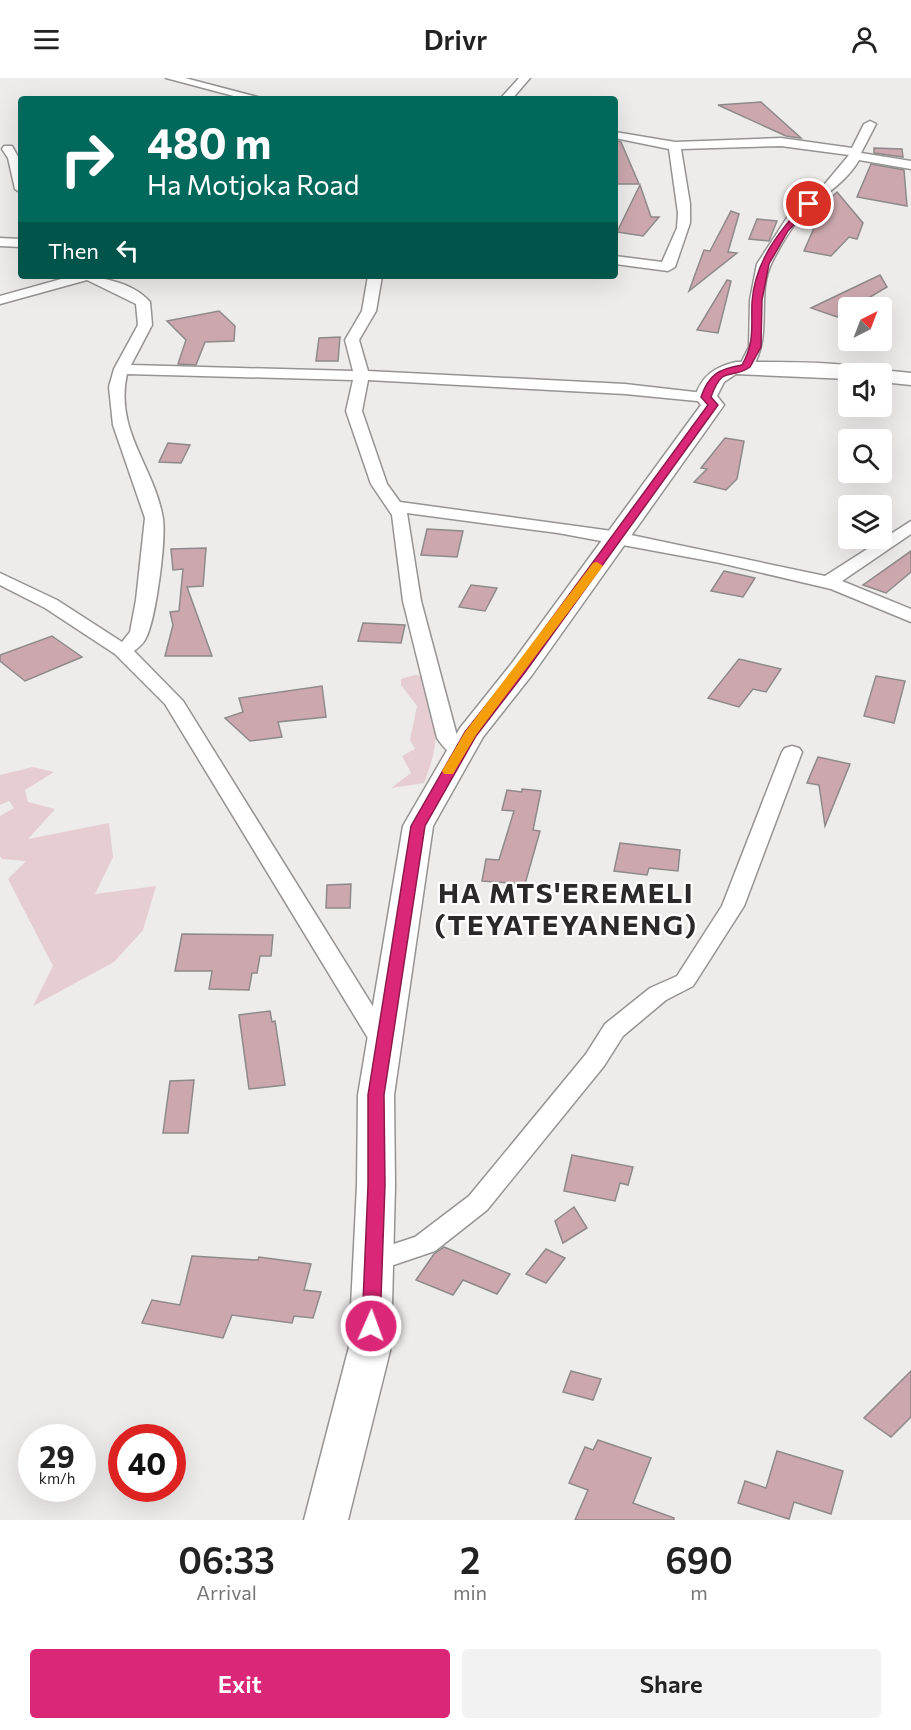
<!DOCTYPE html>
<html lang="en">
<head>
<meta charset="utf-8">
<style>
  :root { --surface:#fff; --page:#f2f2f2; --text:#222; --muted:#767676; --accent:#db2777 }
  body { margin:0; font-family:Commissioner,sans-serif; background:var(--page); color:var(--text); height:100vh; display:flex; flex-direction:column; font-size:22px; white-space:nowrap }
  * { box-sizing:border-box; margin:0 }
  p { font-size:20px; color:var(--muted) }
  .icon { flex:none; width:33px; height:33px; fill:none; stroke:currentColor; stroke-width:2; stroke-linecap:round; stroke-linejoin:round }
  .map { position:relative; height:1442px; overflow:hidden }
  .drawer { display:flex; flex-direction:column; background:var(--surface); flex:1 }
  .drawer>* { flex:none }
  .top-card { position:absolute; left:18px; top:18px; width:600px; height:183px; border-radius:6px; box-shadow:0 6px 24px #0002; background:#00695c; color:#fff; overflow:hidden }
  .needle { width:39px; rotate:42deg }
  .buttons { position:absolute; left:838px; top:219px; display:grid; gap:12px }
  .buttons a { display:grid; place-items:center; width:54px; height:54px; border-radius:6px; background:var(--surface); box-shadow:0 6px 24px #0002; font-size:30px }
  .speed { position:absolute; left:18px; top:1346px; display:flex; gap:12px; font-size:30px; font-weight:700; text-align:center }
  .speed>* { display:grid; place-content:center; width:78px; height:78px; border-radius:50%; background:var(--surface); box-shadow:0 6px 24px #0002; line-height:1 }
  .speed small { font-size:15px; font-weight:400 }
  .speed .limit { border:9px solid #d22; background:#fff; color:#111 }
  .pin { position:absolute; display:grid; place-items:center; width:51px; height:51px; color:#fff; margin:-26px; border:3px solid #fff; border-radius:50%; box-shadow:0 2px 6px #0007 }
  .me { position:absolute; width:66px; margin:-33px; rotate:2deg; stroke-linejoin:round; filter:drop-shadow(0 0 4px #0008) }
  .turn { display:flex; align-items:center; gap:21px; height:126px; padding:0 30px; font-size:27px }
  .turn .icon { width:78px; height:78px; stroke-width:2.5 }
  .turn b { display:block; font-size:42px; line-height:51px }
  .then { display:flex; align-items:center; height:57px; padding:0 30px; background:#0003; gap:12px; font-size:22px }
  .eta { display:flex; justify-content:space-evenly; align-items:center; height:102px; text-align:center }
  .eta b { font-size:36px; font-weight:600; line-height:42px }
  .button { display:flex; gap:12px; margin-top:auto; padding:12px 30px }
  .button a { flex:1; height:69px; border-radius:6px; background:var(--accent); color:#fff; font-size:24px; font-weight:600; line-height:69px; text-align:center }
  .button a+a { background:var(--page); color:var(--text) }
  header { display:flex; justify-content:space-between; align-items:center; height:78px; padding:0 30px; background:var(--surface); font-size:27px; font-weight:600 }
  .map>svg:first-child { display:block }
  .green { fill:#e5cdd1 }
  .building { fill:#cca8ae; stroke:#8e8a8b; stroke-width:1.5 }
  .lines { fill:none; stroke-linecap:round; stroke-linejoin:round }
  .street-casing { stroke:#969393; stroke-width:3 }
  .secondary-casing { stroke:#969393; stroke-width:3 }
  .street { fill:#fff; fill-rule:evenodd }
  .secondary { fill:#fff; fill-rule:evenodd }
  .route { fill:#db2777; stroke:#8e194d; stroke-width:1.5 }
  .slow { fill:#f59e0b }
  .labels { text-anchor:middle; dominant-baseline:central; stroke-width:4.5; stroke-linejoin:round; paint-order:stroke }
  .district-label { font-size:28px; font-weight:bold; letter-spacing:1.5px; fill:#2b2929; stroke:#fff }
</style>
</head>
<body>
<header><svg class="icon" aria-label="menu" viewBox="0 0 24 24"><path d="M4 6h16M4 12h16M4 18h16"/></svg>Drivr<svg class="icon" aria-label="person" viewBox="0 0 24 24"><circle cx="12" cy="8" r="4"/><path d="M4 21q1-7 8-7t8 7"/></svg></header>
<div class="map">
<svg width="911" height="1442" viewBox="0 0 911 1442">
  <rect width="100%" height="100%" fill="#eeebeb"/>
  <g class="green">
    <path d="M415,597L423,598C439,641 441,662 424,705L391,710L411,695L402,678L415,671L410,662L417,628L401,607V601Z"/>
    <path d="M33,689L54,694L25,712L28,724L55,731L28,761L109,745L113,779L95,816L156,808L143,852L114,884L33,928L53,888L8,801L26,783L2,781L0,778V738L14,730L9,723L0,727V697Z"/>
  </g>
  <g class="building">
    <path d="M761,24L801,60H800L786,58L718,27Z"/>
    <path d="M615,62L621,64L639,106H615Z"/>
    <path d="M874,70L902,71L903,79L874,75Z"/>
    <path d="M871,86L904,92L907,128L857,119Z"/>
    <path d="M640,107L651,139H659L643,158L617,154Z"/>
    <path d="M837,114L863,145L857,161L849,159L831,178L804,173L825,125Z"/>
    <path d="M731,133L739,136L728,174L737,175L689,213L704,172L710,173Z"/>
    <path d="M757,141L777,143L769,163L749,161Z"/>
    <path d="M880,197L887,209L837,239L811,230Z"/>
    <path d="M727,202L731,203L718,255L697,252Z"/>
    <path d="M219,233L235,248L234,263L205,264L196,287L178,286L186,262L167,243Z"/>
    <path d="M340,259L338,283H316L319,260Z"/>
    <path d="M725,360L744,363L737,401L726,412L694,404L707,391L701,390Z"/>
    <path d="M168,365L190,367L181,385L159,384Z"/>
    <path d="M427,451L463,453L457,479L421,477Z"/>
    <path d="M206,470L203,508L187,509L212,578H165L173,547L170,534L179,533L183,491L173,492L171,471Z"/>
    <path d="M911,473V494L886,515L863,507Z"/>
    <path d="M724,493L755,500L743,519L711,513Z"/>
    <path d="M471,507L497,510L485,533L459,529Z"/>
    <path d="M363,545L405,547L401,565L358,563Z"/>
    <path d="M52,558L82,579L25,603L0,583V577Z"/>
    <path d="M739,581L781,591L766,614L753,611L739,629L708,620Z"/>
    <path d="M876,598L905,603L894,645L864,638Z"/>
    <path d="M322,608L326,639L278,644L282,659L250,663L225,640L243,634L239,620Z"/>
    <path d="M818,679L850,686L825,748L819,707L807,705Z"/>
    <path d="M522,711L541,713L533,752L540,753L525,806L482,803L486,781L499,782L514,733L502,732L507,712L522,714Z"/>
    <path d="M620,765L680,772L678,793L649,790L647,797L614,793Z"/>
    <path d="M351,806L350,830H326L327,807Z"/>
    <path d="M182,856L273,857L271,878H260L257,895H252L249,912L209,911L212,893H175Z"/>
    <path d="M270,933L272,944L275,943L285,1007L249,1011L239,937Z"/>
    <path d="M194,1002L188,1055H163L170,1003Z"/>
    <path d="M572,1077L633,1089L628,1107L620,1105L615,1123L564,1113Z"/>
    <path d="M574,1129L587,1150L563,1165L555,1143Z"/>
    <path d="M444,1169L510,1196L497,1216L463,1202L453,1217L416,1202L434,1176Z"/>
    <path d="M546,1171L565,1180L546,1205L526,1196Z"/>
    <path d="M192,1178L258,1182L259,1179L311,1186L304,1212L321,1214L313,1240L294,1238L292,1245L232,1237L223,1260L142,1245L152,1222L180,1227Z"/>
    <path d="M571,1293L601,1301L593,1322L563,1314Z"/>
    <path d="M911,1293V1339L891,1359L864,1340Z"/>
    <path d="M598,1362L651,1380L633,1425L674,1440V1442H575L588,1412L569,1405L585,1369L593,1372Z"/>
    <path d="M777,1373L843,1393L831,1436L794,1424L789,1441L738,1425L745,1403L766,1410Z"/>
  </g>
  <g class="lines">
    <g class="street-casing">
      <g id="street">
        <path d="M166,0H185L265,21H245Z"/>
        <path d="M519,0H530L512,21H500Z"/>
        <path d="M870,43L876,46L861,75L911,83V91L859,82C845,107 817,120 799,141C789,153 779,170 772,184C755,218 774,257 751,292L746,293L739,289L749,269L750,222L757,186L790,135L824,107L849,77L781,68L681,71L690,126V145L675,189L668,193L615,186V178L662,184L677,150L678,135L669,71L615,60V54L675,64L781,60L852,70L864,46Z"/>
        <path d="M4,68H12L21,84V115L15,111L8,80L2,71Z"/>
        <path d="M0,160L21,161V169L0,168Z"/>
        <path d="M72,198C97,198 132,203 150,224L152,247L131,287L353,293L345,262L362,233L368,198H382L376,233L359,262L368,293L625,306L712,316L715,319L707,324L625,316L368,302L362,333L387,406L400,424L612,453L825,498L911,443V456L842,503L911,531V544L831,511L720,485L558,455L407,435L421,523L457,658L469,673L466,677C452,681 445,671 437,660L403,523L392,437L371,406L346,333L353,302L127,296C114,353 155,389 163,441C166,463 156,540 146,560C143,566 139,569 134,573L183,623L395,964L392,970L383,972L374,970L165,626L115,576L45,530L0,507V495L57,522L122,564L130,554L136,522L145,440L113,347L109,309L114,291L138,247L136,226L87,202L0,226V218Z"/>
        <path d="M792,668L799,670L802,674L744,828L693,908L666,922L623,958L604,988L487,1132L435,1173L373,1194L363,1190L359,1183L363,1176L415,1159L469,1118L586,976L605,946L650,910L677,898L722,828L782,674L785,670Z"/>
      </g>
    </g>
    <g class="secondary-casing">
      <path id="secondary" d="M736,284C759,284 862,282 874,294L882,292L911,295V307L882,304V296H849V301L736,296L724,304L717,318L724,327L532,597L483,659L433,748L394,1017L395,1107L391,1269L348,1442H304L349,1269L357,1107L358,1017L403,748L460,650L512,585L701,327L695,319C702,297 715,289 736,284Z"/>
    </g>
    <use href="#street" class="street"/>
    <use href="#secondary" class="secondary"/>
  </g>
  <path class="route" d="M806,124L813,126L788,153L769,186L762,222L761,269L750,289C731,303 723,285 711,319L718,327L526,593L476,658L425,748L384,1017L385,1107L380,1248L377,1253L371,1255L364,1253L362,1248L368,1107V1017L411,748L465,654L517,588L708,327L701,319C709,296 719,291 742,287C755,264 751,249 752,224C755,183 779,153 806,124Z"/>
  <path class="slow" d="M597,484L603,488L476,657L453,696H444L442,693L465,654L593,485Z"/>
  <g class="labels">
    <g class="district-label">
      <text x="566" y="814">HA MTS'EREMELI<tspan x="566" dy="32">(TEYATEYANENG)</tspan></text>
    </g>
  </g>
</svg>
<div class="buttons">
<a><svg class="needle" viewBox="-14 -14 28 28"><path d="M0-13l5 13h-10z" fill="#e53935"/><path d="M0 13l5-13h-10z" fill="#767676"/></svg></a>
<a><svg class="icon" aria-label="sound" viewBox="0 0 24 24"><path d="M4 9h4l5-4v14l-5-4H4zM17 9q2 3 0 6"/></svg></a>
<a><svg class="icon" aria-label="search" viewBox="0 0 24 24"><circle cx="10" cy="10" r="6"/><path d="M15 15l6 6"/></svg></a>
<a><svg class="icon" aria-label="layers" viewBox="0 0 24 24"><path d="M12 4l9 5-9 5-9-5zM3 14l9 5 9-5"/></svg></a>
</div>
<div class="speed"><div>29<small>km/h</small></div><div class="limit">40</div></div>
<div class="pin" style="left:809px;top:126px;background:#d93025"><svg class="icon" aria-label="arrive" viewBox="0 0 24 24"><path d="M6 21V4h12l-3 4 3 4H6"/></svg></div>
<svg class="me" style="left:371px;top:1248px" viewBox="-20 -20 40 40"><circle r="17" fill="#db2777" stroke="#fff" stroke-width="3"/><path d="M0-11L8 9 0 5-8 9z" fill="#fff"/></svg>
<div class="top-card">
<div class="turn"><svg class="icon" aria-label="right" viewBox="0 0 24 24"><path d="M7 20v-9h11M14 6l5 5-5 5"/></svg><div><b>480 m</b>Ha Motjoka Road</div></div>
<div class="then">Then<svg class="icon" aria-label="left" viewBox="0 0 24 24"><path d="M17 20v-9H6M10 6l-5 5 5 5"/></svg></div>
</div>
</div>
<section class="drawer">
<div class="eta">
<div><b>06:33</b><p>Arrival</p></div>
<div><b>2</b><p>min</p></div>
<div><b>690</b><p>m</p></div>
</div>
<div class="button"><a>Exit</a><a>Share</a></div>
</section>
</body>
</html>
